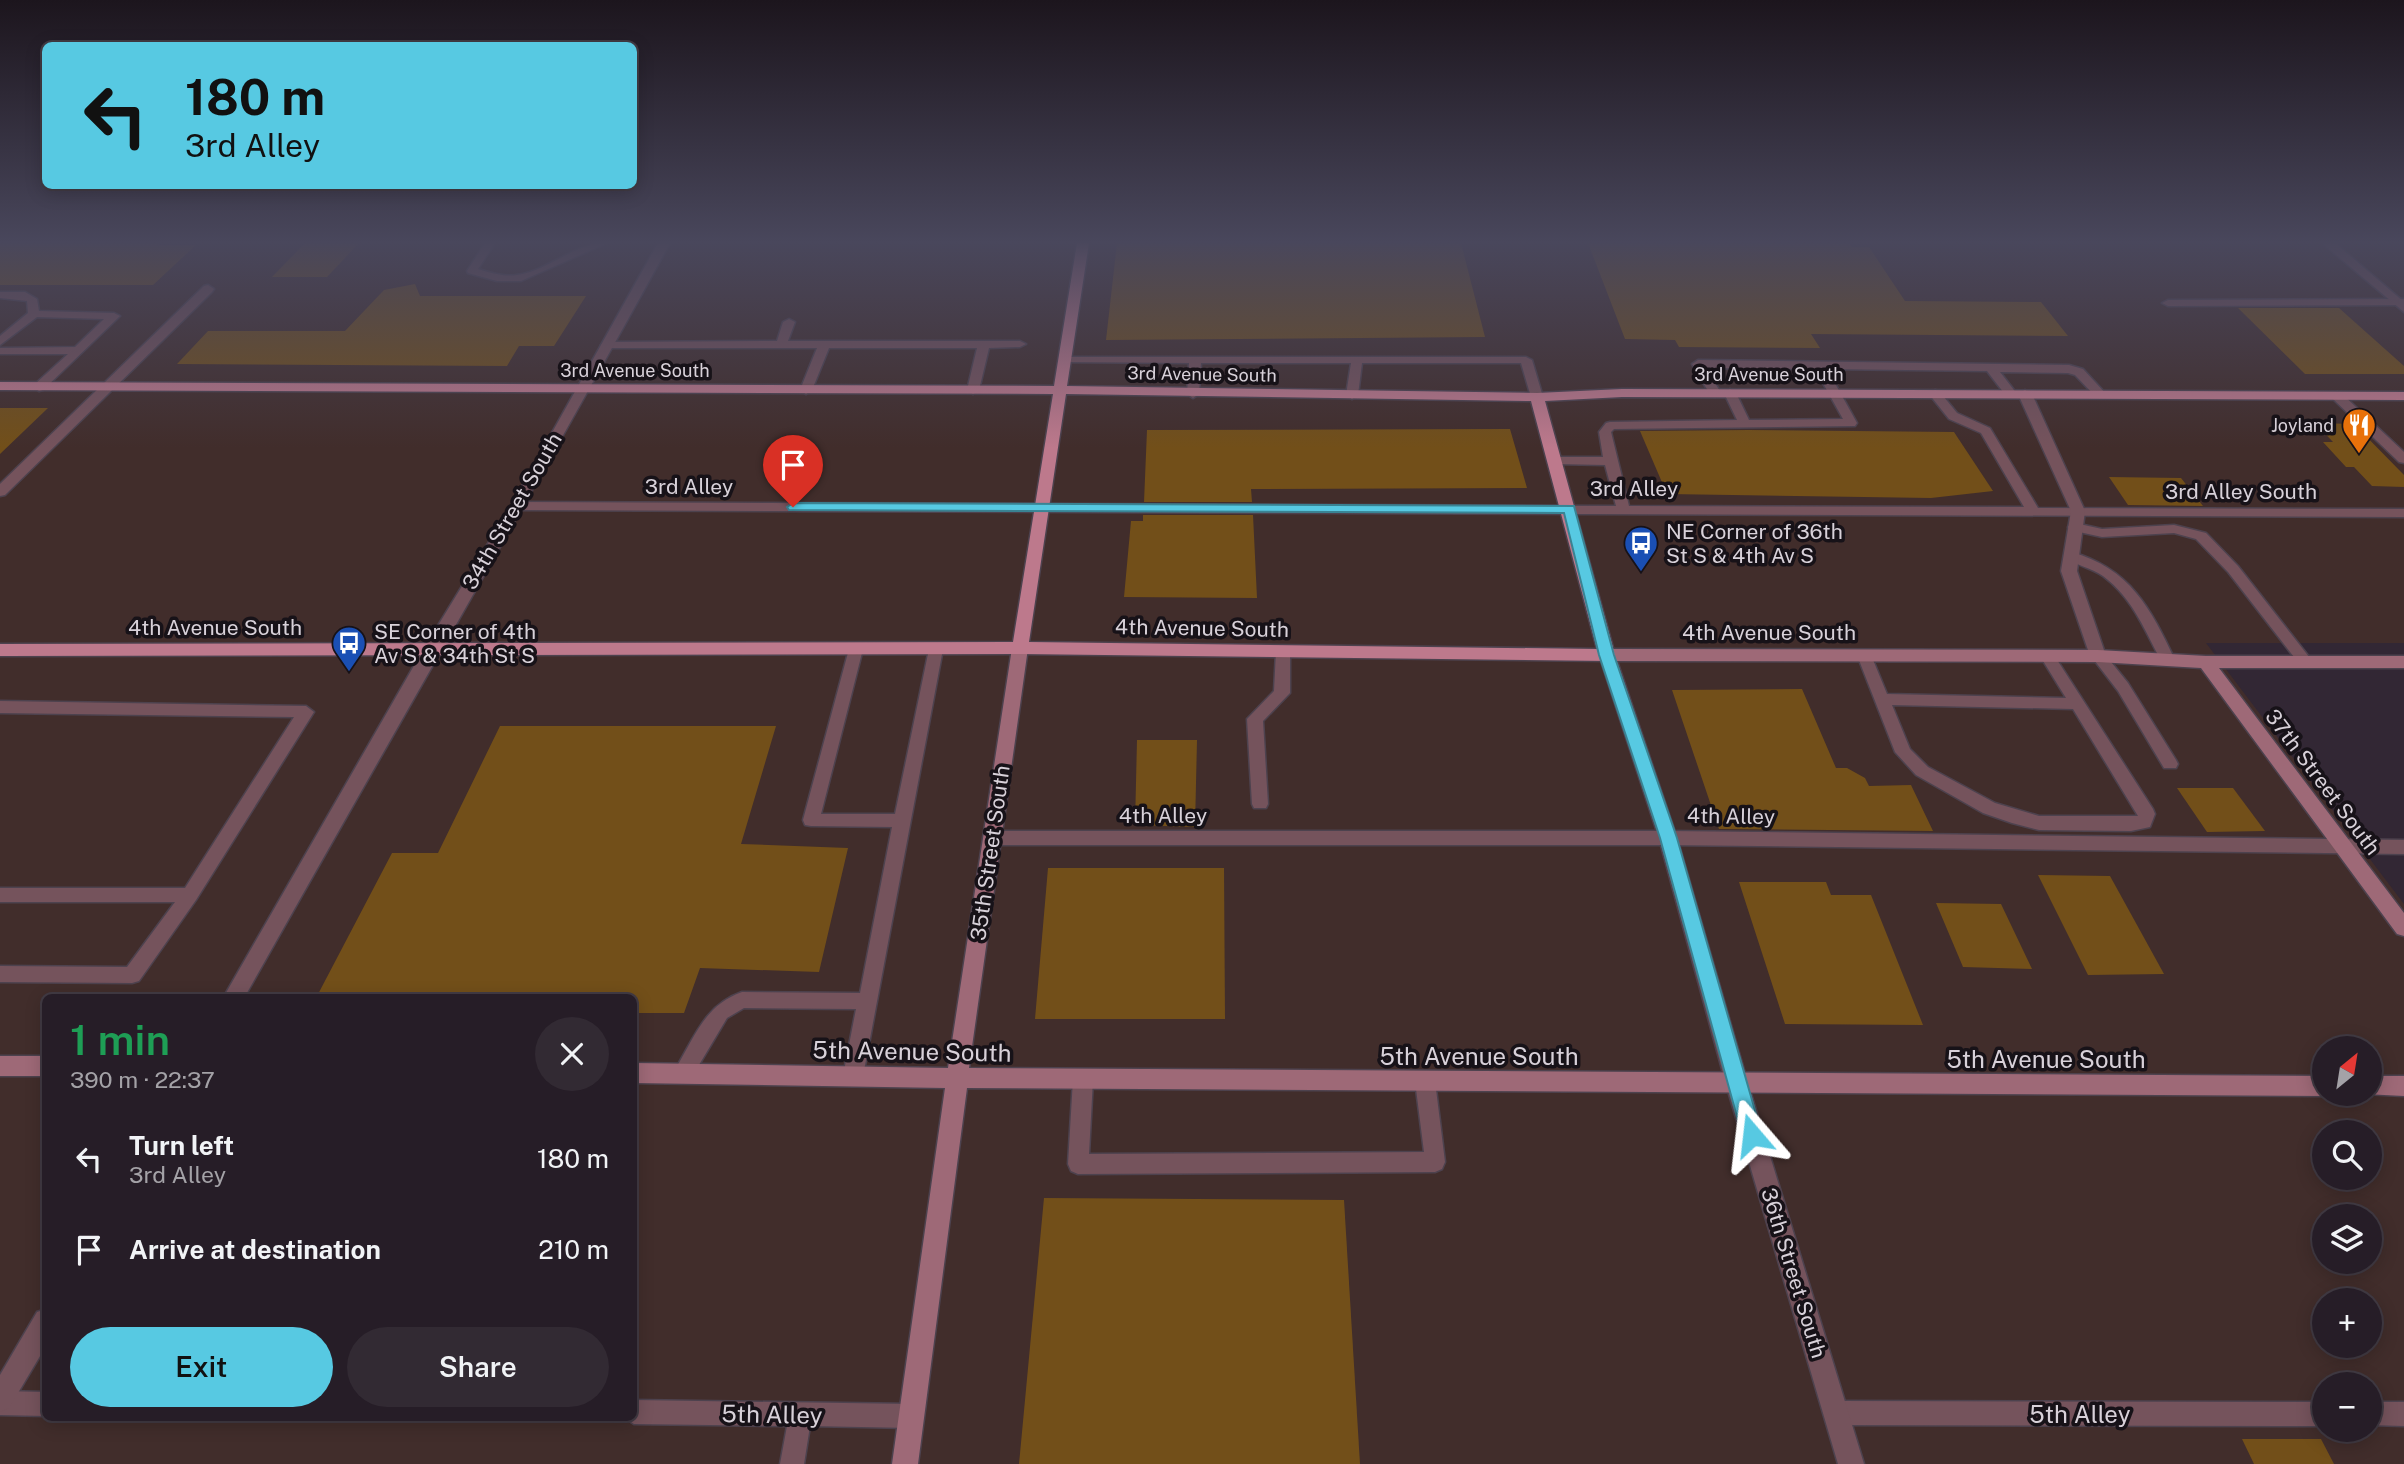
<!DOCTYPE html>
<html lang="en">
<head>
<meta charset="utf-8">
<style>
  :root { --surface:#261d27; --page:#322a33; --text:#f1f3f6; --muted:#a4a2a7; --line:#423b44; --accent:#57c9e2 }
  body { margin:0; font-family:"Public Sans",sans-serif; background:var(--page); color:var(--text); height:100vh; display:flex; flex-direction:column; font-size:26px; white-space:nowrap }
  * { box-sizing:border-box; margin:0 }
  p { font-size:23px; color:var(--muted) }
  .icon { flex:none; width:38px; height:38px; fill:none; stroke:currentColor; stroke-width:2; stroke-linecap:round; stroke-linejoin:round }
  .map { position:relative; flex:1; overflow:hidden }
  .panel { position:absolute; left:42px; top:994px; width:595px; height:427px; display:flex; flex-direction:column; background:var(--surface); border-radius:10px; box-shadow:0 4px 18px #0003,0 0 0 2px var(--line) }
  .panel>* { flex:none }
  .top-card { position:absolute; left:42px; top:42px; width:595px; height:147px; border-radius:10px; box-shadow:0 4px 18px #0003,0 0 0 2px var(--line); background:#57c9e2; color:#111; overflow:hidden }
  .needle { width:46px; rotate:30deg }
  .tools { position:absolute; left:2312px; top:1036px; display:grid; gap:14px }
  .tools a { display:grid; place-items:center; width:70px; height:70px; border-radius:50%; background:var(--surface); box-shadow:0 4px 18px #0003,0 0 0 2px var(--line); font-size:35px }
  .pin { position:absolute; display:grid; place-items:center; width:60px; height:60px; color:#fff; margin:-72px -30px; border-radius:50% 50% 50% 0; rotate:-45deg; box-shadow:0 0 7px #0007 }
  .pin .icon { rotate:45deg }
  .me { position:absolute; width:77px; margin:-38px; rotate:343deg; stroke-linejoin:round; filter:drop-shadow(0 0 5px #0008) }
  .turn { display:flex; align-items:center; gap:24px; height:147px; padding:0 28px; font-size:32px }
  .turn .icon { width:91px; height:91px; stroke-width:2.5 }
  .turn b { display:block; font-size:49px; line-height:60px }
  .round { display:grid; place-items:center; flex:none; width:74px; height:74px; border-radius:37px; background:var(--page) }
  .headline { display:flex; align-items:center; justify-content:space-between; height:119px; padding:0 28px }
  h1 { font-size:42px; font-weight:600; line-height:52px; color:#1e9e55 }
  .button { display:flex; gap:14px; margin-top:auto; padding:14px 28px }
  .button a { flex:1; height:80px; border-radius:42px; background:var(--accent); color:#111; font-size:28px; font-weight:600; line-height:80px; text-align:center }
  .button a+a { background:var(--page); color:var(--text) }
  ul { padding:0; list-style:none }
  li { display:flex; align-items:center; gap:21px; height:91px; padding:0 28px }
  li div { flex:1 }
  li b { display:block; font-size:26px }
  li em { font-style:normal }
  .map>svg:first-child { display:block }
  .industrial { fill:#412d2b; fill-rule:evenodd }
  .building { fill:#724f19 }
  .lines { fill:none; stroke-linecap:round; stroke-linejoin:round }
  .lane-casing { stroke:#4d424e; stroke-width:3 }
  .street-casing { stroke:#4d424e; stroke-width:3 }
  .secondary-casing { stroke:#4d424e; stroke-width:3 }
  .primary-casing { stroke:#4d424e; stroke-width:3 }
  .lane { fill:#75535c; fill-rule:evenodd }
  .street { fill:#75535c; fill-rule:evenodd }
  .secondary { fill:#9e6977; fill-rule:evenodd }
  .primary { fill:#bd798c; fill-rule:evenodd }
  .route { fill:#57c9e2; stroke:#398393; stroke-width:2 }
  .labels { text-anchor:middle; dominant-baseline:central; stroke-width:7; stroke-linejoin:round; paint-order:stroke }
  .far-street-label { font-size:18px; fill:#d8d1d9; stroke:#171218 }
  .far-poi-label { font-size:18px; fill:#d8d1d9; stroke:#171218; text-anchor:end }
  .street-label { font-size:21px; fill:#d8d1d9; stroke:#171218 }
  .poi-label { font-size:21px; fill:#d8d1d9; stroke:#171218; text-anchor:start }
  .near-street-label { font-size:24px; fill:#d8d1d9; stroke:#171218 }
</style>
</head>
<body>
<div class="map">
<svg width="2404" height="1464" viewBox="0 0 2404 1464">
  <rect width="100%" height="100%" fill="#322734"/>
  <path class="industrial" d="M0,243H2404V643H2206L2404,904V1464H0ZM46,998H634V1418H46ZM2324,1048H2370V1094H2324ZM2324,1132H2370V1178H2324ZM2324,1216H2370V1262H2324ZM2324,1300H2370V1346H2324ZM2324,1384H2370V1430H2324Z"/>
  <g class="building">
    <path d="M0,243H161L158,245H196L153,285H0Z"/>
    <path d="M305,243H359L327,277H272Z"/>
    <path d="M1117,243H1461L1485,337L1106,340Z"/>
    <path d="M1588,243L1850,244L1852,247H1869L1905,301L2041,302L2068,336L1811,334L1820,348L1679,347L1675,340L1625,339Z"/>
    <path d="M415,284L420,296H586L554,346H519L507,366L177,364L208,331H345L384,290Z"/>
    <path d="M2238,308H2339L2404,366V374H2305Z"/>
    <path d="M0,408H48L0,454Z"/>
    <path d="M2315,423L2354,424L2404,475V487L2372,486L2354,467H2346L2323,442H2333Z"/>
    <path d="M1510,429L1527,488L1251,489L1252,502H1144L1147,430Z"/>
    <path d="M1748,430L1954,432L1993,491L1931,498L1667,494L1640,431Z"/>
    <path d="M2109,477L2181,478L2203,506L2128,505Z"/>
    <path d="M1143,515H1253L1257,598L1124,597L1131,521H1143Z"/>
    <path d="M1802,689L1836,768H1847L1865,778L1869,786L1911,785L1933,831L1719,829L1672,690Z"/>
    <path d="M500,726H776L741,844L848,848L819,972L700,968L684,1013H634V998H316L392,853H438Z"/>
    <path d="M1137,740H1197L1195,827L1135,825Z"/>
    <path d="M2177,788H2233L2265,831L2207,832Z"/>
    <path d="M1048,868H1224L1225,1019H1035Z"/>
    <path d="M2038,875L2110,876L2164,974L2088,975Z"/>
    <path d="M1739,882H1826L1831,895H1871L1923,1025L1785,1024Z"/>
    <path d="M1936,903L2001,904L2032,969L1963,967Z"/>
    <path d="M1044,1198L1344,1200L1360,1464H1019Z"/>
    <path d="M2242,1439H2321L2334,1464H2254Z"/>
  </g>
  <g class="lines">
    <g class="lane-casing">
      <g id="lane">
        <path d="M485,243H495L478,269C491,273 504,277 517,275C548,271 574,243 607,243L521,281H497L468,273L467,271Z"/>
        <path d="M0,292H25L37,299L39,311L114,313L120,316L43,390L39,391L33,387L35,384L68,354H0V348L75,347L104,319L37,317L0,345V336L28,313L27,301L0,298Z"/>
        <path d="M2404,299V305L2168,306L2162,303L2168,300Z"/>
        <path d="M789,319L795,322L788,341H1020L1026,344L1020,347L989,348L979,390L973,394L967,390L977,348H829L812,390L806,394L800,390L817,348H607L601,345L607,342L777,341L783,322Z"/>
        <path d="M1065,357H1526L1532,360L1543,397L1537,401L1531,397L1521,363H1362L1358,395L1352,399L1346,395L1351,363H1201L1199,394L1193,398L1187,394L1189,363L1061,362V358Z"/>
        <path d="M1698,360L2069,365L2083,369L2107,395L2105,398H2097L2075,375L2068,373L2000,372L2017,394L2011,398L2007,397L1987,371L1827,369L1857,423L1855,426L1614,429L1611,432L1629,506L2024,507L1981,433L1949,419L1929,394L1935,390L1939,391L1957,413L1990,428L2038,508L2404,509V517L518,510L511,506L518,502L1616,506L1605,465L1555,464L1549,460L1550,457H1603L1599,432L1606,423L1610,422L1737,420L1724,393L1730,389L1736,393L1749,420L1843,419L1815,369L1706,368L1721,393L1715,397L1711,396L1692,364Z"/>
        <path d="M2337,392L2341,393L2404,452V463L2399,462L2333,399L2331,396Z"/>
        <path d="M2075,523L2102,529L2174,525L2206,533L2238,566L2313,662L2311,666H2301L2228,572L2196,539L2174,533L2102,537L2070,530L2068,527L2070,524Z"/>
        <path d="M2071,552C2130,568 2151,609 2175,660L2173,664H2163C2145,632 2134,599 2103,576C2092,568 2074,565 2064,556L2066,553Z"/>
        <path d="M856,644L863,649L821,814H895L929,649L936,644L943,649L863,1076L860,1082L853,1085L846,1082L843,1076L856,1009L744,1008L727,1018L690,1080L683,1083L676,1080L673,1074L676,1068C695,1036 705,1005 742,992L860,993L892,827L811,826L805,825L803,820L849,649Z"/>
        <path d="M1283,646L1290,651V693L1263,721L1268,804L1266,808H1254L1252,804L1247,719L1274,691L1276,651Z"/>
        <path d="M1864,650L1871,655L1887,694L2066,698L2040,656L2047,651L2052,652L2153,809L2155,814L2150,827L2131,831L2039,830L2012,823L1983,813L1916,775L1895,752L1857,655ZM1892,705L2073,709L2138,816H2039L1995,803L1928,767L1910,749Z"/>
        <path d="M2098,651L2103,652L2128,683L2176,760L2178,764L2176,768H2164L2118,691L2091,656Z"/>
        <path d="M0,701L306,706L314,712L196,900L139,981L132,983L0,982V966L127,967L175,902H0V888H185L294,717L0,713Z"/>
        <path d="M992,831H1668L2404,840V854L1668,845H992L986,843L984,838L986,833Z"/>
        <path d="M1083,1070L1090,1073L1093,1079L1089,1154L1424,1152L1415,1081L1418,1075L1425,1072L1432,1075L1435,1081L1445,1162L1442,1169L1435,1172L1078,1174L1071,1171L1068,1164L1073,1079L1076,1073Z"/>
        <path d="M0,1391L46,1392V1416L0,1415Z"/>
        <path d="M634,1400L911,1404L919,1408L923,1416L919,1424L911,1428L810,1426L804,1464H780L787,1426L634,1424L625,1418H634Z"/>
        <path d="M1837,1401L2324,1402V1426L1837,1425L1829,1421L1825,1413L1829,1405Z"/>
        <path d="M2370,1402H2404V1426L2370,1425Z"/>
      </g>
    </g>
    <g class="street-casing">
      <g id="street">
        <path d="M658,243H670C531,496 386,746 244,998H223L423,650L511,506Z"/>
        <path d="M2322,243H2335L2404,302V312Z"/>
        <path d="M208,285L214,289L212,292L5,495L0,496V484L204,286Z"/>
        <path d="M2025,390L2032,394L2085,511L2077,571L2106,656L2098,662L2090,656L2061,571L2071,511L2018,394Z"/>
        <path d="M1607,649L1615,655L1677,838L1748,1084L1864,1464H1838L1726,1084L1659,838L1599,655Z"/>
        <path d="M46,1309V1346L9,1408L0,1412V1375L37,1312Z"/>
      </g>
    </g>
    <g class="secondary-casing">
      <g id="secondary">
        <path d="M1020,642L1028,648L969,1068L2324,1076V1094H2330L2324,1096L967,1088L918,1464H892L945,1088L634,1083V1063L948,1068L1012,648Z"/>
        <path d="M1607,649L2098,650L2206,656H2404V668H2219L2404,913V936L2397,934L2201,668L2098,662L1607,661L1599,655Z"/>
        <rect x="0" y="1056" width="46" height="20"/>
        <path d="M2370,1076H2404V1096L2364,1094H2370Z"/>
      </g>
    </g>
    <g class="primary-casing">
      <path id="primary" d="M1077,243H1089L1067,386L1537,393L1622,389L2404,392V400L1622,397L1545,401L1615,655L1607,661L1020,654L0,656V644L1013,642L1053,394L0,390V382L1054,386ZM1066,394L1531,401L1597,649L1029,642Z"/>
    </g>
    <use href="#lane" class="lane"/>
    <use href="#street" class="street"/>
    <use href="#secondary" class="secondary"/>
    <use href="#primary" class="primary"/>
  </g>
  <linearGradient id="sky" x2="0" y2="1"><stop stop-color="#1c151d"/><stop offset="0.54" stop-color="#49475c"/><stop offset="1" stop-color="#49475c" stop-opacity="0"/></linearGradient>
  <rect width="2404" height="448" fill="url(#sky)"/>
  <path class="route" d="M793,503L1574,506L1614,655L1677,838L1762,1135L1759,1141L1752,1144L1745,1141L1742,1135L1660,838L1599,655L1564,513L789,510L787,507Z"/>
  <defs>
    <g id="restaurant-pin" transform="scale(1.75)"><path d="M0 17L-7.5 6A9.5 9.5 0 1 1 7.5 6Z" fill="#e8710a" stroke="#171218"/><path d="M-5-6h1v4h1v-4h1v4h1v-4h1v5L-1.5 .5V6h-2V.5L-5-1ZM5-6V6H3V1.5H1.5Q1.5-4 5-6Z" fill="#fff"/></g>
    <g id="bus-pin" transform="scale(1.75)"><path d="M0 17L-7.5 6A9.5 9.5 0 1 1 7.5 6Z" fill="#1a4fb4" stroke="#171218"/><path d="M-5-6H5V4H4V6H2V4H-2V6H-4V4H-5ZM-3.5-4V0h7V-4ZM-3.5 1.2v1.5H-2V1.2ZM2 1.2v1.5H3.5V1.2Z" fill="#fff"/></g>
  </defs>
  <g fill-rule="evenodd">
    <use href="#restaurant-pin" x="2359" y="425"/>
    <use href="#bus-pin" x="1641" y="543"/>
    <use href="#bus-pin" x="349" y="643"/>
  </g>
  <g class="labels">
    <g class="far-street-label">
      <text x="635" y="370">3rd Avenue South</text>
      <text transform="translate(1202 374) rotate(1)">3rd Avenue South</text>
      <text x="1769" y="374">3rd Avenue South</text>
    </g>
    <g class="far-poi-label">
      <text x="2334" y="425">Joyland</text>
    </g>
    <g class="street-label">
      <text x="689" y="486">3rd Alley</text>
      <text x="1634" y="488">3rd Alley</text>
      <text x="2241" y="491">3rd Alley South</text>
      <text transform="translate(512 511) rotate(-60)">34th Street South</text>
      <text x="215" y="627">4th Avenue South</text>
      <text transform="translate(1202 628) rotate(1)">4th Avenue South</text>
      <text x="1769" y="632">4th Avenue South</text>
      <text transform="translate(2323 782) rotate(53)">37th Street South</text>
      <text x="1163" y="815">4th Alley</text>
      <text transform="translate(1731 816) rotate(1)">4th Alley</text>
      <text transform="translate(990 853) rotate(-82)">35th Street South</text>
      <text transform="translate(1794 1273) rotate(73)">36th Street South</text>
    </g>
    <g class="poi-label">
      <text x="1666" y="531">NE Corner of 36th<tspan x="1666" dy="24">St S &amp; 4th Av S</tspan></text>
      <text x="374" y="631">SE Corner of 4th<tspan x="374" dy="24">Av S &amp; 34th St S</tspan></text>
    </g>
    <g class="near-street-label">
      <text transform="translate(912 1051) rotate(1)">5th Avenue South</text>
      <text x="1479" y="1056">5th Avenue South</text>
      <text x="2046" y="1059">5th Avenue South</text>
      <text transform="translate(772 1414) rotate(1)">5th Alley</text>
      <text x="2080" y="1414">5th Alley</text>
    </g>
  </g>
</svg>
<div class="tools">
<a><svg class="needle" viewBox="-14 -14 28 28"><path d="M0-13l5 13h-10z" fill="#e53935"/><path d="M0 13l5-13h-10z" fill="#a4a2a7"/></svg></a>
<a><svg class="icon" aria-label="search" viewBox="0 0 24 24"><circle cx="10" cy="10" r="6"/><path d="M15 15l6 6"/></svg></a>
<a><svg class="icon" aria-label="layers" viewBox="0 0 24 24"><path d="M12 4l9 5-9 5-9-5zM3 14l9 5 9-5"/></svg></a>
<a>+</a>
<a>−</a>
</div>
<div class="pin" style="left:793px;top:507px;background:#d93025"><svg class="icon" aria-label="arrive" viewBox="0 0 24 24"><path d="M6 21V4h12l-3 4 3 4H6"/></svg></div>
<svg class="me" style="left:1752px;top:1135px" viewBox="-20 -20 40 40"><path d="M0-17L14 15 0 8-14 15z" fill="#57c9e2" stroke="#fff" stroke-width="4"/></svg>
<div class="top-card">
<div class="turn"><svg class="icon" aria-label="left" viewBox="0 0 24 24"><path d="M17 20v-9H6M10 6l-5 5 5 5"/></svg><div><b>180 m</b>3rd Alley</div></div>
</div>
<section class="panel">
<div class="headline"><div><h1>1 min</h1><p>390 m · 22:37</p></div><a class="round"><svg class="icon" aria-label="close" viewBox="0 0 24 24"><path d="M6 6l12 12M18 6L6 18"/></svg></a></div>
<ul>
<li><svg class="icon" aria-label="left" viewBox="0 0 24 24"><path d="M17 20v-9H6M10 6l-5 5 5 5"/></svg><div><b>Turn left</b><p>3rd Alley</p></div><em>180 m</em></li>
<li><svg class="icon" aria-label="arrive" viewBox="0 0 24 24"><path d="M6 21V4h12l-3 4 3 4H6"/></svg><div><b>Arrive at destination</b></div><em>210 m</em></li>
</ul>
<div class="button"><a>Exit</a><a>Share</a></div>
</section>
</div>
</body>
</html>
